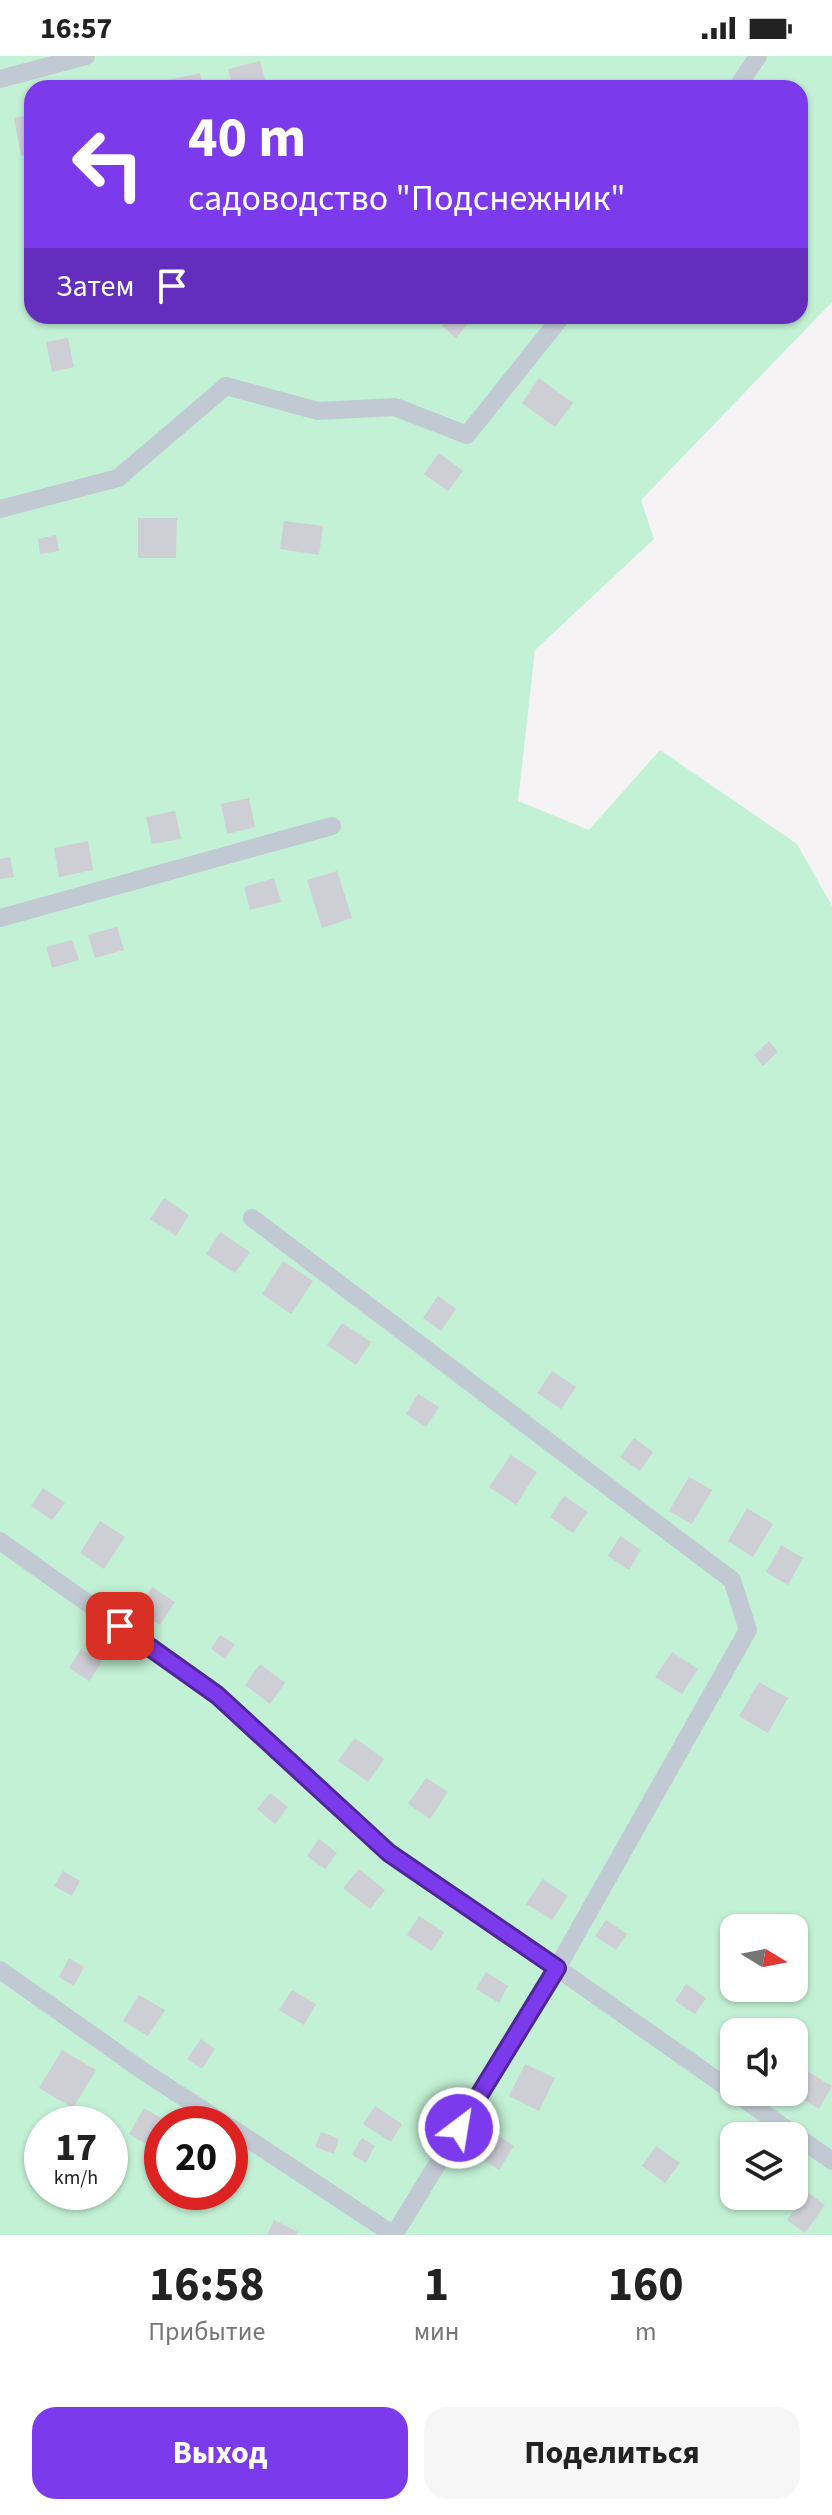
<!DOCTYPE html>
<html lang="ru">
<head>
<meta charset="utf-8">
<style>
  :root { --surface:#fff; --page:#f6f6f6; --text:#222; --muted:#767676; --accent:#7c3aed }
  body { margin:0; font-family:"Source Sans 3",sans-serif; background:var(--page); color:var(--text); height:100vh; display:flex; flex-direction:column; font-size:30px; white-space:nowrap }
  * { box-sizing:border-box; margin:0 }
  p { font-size:26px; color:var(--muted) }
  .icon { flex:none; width:44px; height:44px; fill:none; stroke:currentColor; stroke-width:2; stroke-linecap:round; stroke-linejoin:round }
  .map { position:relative; height:2179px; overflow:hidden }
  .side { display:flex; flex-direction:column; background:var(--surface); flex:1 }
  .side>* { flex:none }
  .top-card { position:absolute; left:24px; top:24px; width:784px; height:244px; border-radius:24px; box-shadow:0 2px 6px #0004; background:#7c3aed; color:#fff; overflow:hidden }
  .needle { width:52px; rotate:100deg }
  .tools { position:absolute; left:720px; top:1858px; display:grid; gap:16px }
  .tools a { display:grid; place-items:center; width:88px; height:88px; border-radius:16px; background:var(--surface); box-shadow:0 2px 6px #0004; font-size:40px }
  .speed { position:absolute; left:24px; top:2050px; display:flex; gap:16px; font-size:40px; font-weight:700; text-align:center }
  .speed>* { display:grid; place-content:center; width:104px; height:104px; border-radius:50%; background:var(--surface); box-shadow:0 2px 6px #0004; line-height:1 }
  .speed small { font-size:20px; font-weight:400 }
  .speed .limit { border:12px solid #d22; background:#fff; color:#111 }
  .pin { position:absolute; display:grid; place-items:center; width:68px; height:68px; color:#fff; margin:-34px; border-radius:16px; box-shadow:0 4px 12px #0006 }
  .me { position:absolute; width:88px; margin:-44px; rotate:31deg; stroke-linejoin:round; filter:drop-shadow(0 0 6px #0008) }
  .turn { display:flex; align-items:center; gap:28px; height:168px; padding:0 32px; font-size:36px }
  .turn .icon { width:104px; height:104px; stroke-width:2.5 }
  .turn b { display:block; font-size:56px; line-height:68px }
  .then { display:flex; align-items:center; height:76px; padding:0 32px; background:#0003; gap:16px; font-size:30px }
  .eta { display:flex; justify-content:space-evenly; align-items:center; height:136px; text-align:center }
  .eta b { font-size:48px; font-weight:700; line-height:56px }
  .cta { display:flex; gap:16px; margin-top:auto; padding:16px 32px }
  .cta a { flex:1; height:92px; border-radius:24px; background:var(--accent); color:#fff; font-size:32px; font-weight:700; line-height:92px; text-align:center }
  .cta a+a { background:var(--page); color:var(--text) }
  .status { display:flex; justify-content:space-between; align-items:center; height:56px; padding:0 40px; background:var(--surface); direction:ltr }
  .status svg { height:22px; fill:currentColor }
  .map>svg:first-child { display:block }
  .green { fill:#c3f1d5; fill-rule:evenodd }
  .building { fill:#cdcfd5 }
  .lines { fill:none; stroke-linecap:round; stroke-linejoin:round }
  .service { stroke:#c1cad2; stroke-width:18 }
  .route-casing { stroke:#51269a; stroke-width:20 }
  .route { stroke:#7c3aed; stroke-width:14 }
</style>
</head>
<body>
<div class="status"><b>16:57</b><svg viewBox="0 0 49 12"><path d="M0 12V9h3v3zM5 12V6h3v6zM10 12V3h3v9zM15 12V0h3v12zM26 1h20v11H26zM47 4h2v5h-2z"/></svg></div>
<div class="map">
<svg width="832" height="2179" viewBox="0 0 832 2179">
  <rect width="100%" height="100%" fill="#f5f3f3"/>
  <path class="green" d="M0,0H832V246L641,444L654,483L535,594L518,745L589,774L660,694L797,788L832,850V2179H0ZM32,32H800V260H32ZM734,1872H794V1932H734ZM734,1976H794V2036H734ZM42,2068H110V2136H42ZM162,2068H230V2136H162ZM734,2080H794V2140H734Z"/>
  <g class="building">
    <path d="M260,5L267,32H233L228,13Z"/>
    <path d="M200,17L203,32H169L167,24Z"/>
    <path d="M32,58V98L21,100L14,62Z"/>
    <path d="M450,260H464L470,265L456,282L442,270Z"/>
    <path d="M68,282L74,311L52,316L46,286Z"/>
    <path d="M539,322L573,347L555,371L522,347Z"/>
    <path d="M439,397L463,415L448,435L424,418Z"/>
    <path d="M138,462H177L176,502H138Z"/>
    <path d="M284,465L323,470L319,499L280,493Z"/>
    <path d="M56,479L59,495L40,498L38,483Z"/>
    <path d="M249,742L255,771L227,778L221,748Z"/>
    <path d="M175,755L181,783L152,788L146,761Z"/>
    <path d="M88,785L93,814L59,821L54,792Z"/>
    <path d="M10,801L14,821L0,823V803Z"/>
    <path d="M337,815L352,862L322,872L307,824Z"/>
    <path d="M274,822L281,846L250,854L244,831Z"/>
    <path d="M117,871L124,894L95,902L88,879Z"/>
    <path d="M72,884L79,904L52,912L46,891Z"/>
    <path d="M769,985L778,996L763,1010L754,999Z"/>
    <path d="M164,1142L189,1159L176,1180L150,1163Z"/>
    <path d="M220,1176L250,1196L235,1217L206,1198Z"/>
    <path d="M283,1205L313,1225L291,1258L262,1238Z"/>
    <path d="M438,1240L456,1253L441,1275L423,1262Z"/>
    <path d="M342,1267L371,1286L356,1309L327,1289Z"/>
    <path d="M552,1315L576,1331L561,1353L537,1337Z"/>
    <path d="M418,1338L439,1351L426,1371L406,1358Z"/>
    <path d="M634,1382L653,1396L640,1415L620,1401Z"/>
    <path d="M511,1399L537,1416L516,1449L489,1431Z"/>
    <path d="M689,1421L712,1434L692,1468L669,1455Z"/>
    <path d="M43,1432L65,1447L52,1464L31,1450Z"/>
    <path d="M564,1440L588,1456L573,1477L550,1461Z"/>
    <path d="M747,1452L773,1468L753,1501L728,1485Z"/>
    <path d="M100,1465L125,1481L104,1513L80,1497Z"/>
    <path d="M620,1480L641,1494L629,1514L608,1500Z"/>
    <path d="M781,1489L803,1502L788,1529L766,1516Z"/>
    <path d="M152,1531L175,1546L160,1569L137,1554Z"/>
    <path d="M220,1579L235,1588L225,1603L211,1593Z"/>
    <path d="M81,1593L102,1606L89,1625L69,1612Z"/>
    <path d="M672,1596L698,1613L682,1638L655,1621Z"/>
    <path d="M260,1608L285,1627L270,1648L245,1629Z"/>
    <path d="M759,1626L788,1642L768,1677L739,1660Z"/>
    <path d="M355,1682L384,1703L368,1726L338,1705Z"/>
    <path d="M426,1722L448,1736L430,1763L408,1748Z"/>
    <path d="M270,1737L288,1751L275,1768L257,1753Z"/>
    <path d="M319,1783L337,1797L325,1813L307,1800Z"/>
    <path d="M359,1813L385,1834L370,1853L343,1832Z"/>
    <path d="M63,1815L80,1825L72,1840L54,1830Z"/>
    <path d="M543,1823L568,1840L552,1864L526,1848Z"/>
    <path d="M419,1860L444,1876L432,1895L407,1879Z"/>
    <path d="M606,1864L627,1878L616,1894L595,1880Z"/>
    <path d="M69,1902L84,1911L74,1930L59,1921Z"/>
    <path d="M486,1916L508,1930L499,1947L476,1933Z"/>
    <path d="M686,1928L706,1942L695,1958L675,1945Z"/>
    <path d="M292,1934L316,1948L304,1969L279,1954Z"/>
    <path d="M139,1939L165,1954L148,1980L123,1965Z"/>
    <path d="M201,1983L215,1993L202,2013L187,2003Z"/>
    <path d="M62,1994L96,2014L73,2052L39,2032Z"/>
    <path d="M525,2008L555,2022L539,2055L509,2040Z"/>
    <path d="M807,2015L832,2030L819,2053L794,2038Z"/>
    <path d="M375,2050L402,2068L391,2086L363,2068Z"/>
    <path d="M144,2052L171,2068H162V2088L158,2095L129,2078Z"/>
    <path d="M77,2054L101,2068H69Z"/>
    <path d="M489,2073L514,2090L499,2114L473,2097Z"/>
    <path d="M321,2076L339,2083L334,2098L315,2091Z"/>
    <path d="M362,2082L375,2090L366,2107L352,2099Z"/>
    <path d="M656,2090L680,2107L665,2127L642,2110Z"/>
    <path d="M807,2136L825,2149L805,2177L787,2164Z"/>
    <path d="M274,2164L298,2176L296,2179H267Z"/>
  </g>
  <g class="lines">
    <g class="service">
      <path d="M0,23L86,0"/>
      <path d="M737,32L758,0"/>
      <path d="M0,453L118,422L226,330L318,355L395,351L467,379L562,260"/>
      <path d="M0,862L332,770"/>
      <path d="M0,1485L217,1639L389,1797L557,1912L832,2105"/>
      <path d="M0,1914L146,2017L225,2068"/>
      <path d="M230,2071L394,2179L557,1912L748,1574L732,1524L252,1162"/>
    </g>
  </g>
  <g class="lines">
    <g class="route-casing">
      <path id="route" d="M120,1570L217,1639L389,1797L557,1912L459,2072"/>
    </g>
    <use href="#route" class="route"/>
  </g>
</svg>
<div class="tools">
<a><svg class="needle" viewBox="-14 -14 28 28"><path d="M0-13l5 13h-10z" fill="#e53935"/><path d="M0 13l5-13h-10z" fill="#767676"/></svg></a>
<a><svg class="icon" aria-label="sound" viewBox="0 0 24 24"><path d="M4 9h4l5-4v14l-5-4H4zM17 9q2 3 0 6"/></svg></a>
<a><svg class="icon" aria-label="layers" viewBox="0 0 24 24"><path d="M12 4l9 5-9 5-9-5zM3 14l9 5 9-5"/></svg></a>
</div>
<div class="speed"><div>17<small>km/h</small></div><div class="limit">20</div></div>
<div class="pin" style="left:120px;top:1570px;background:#d93025"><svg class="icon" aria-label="arrive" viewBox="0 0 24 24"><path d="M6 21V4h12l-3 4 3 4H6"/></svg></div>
<svg class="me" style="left:459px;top:2072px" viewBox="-20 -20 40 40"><circle r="17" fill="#7c3aed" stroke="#fff" stroke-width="3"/><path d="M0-11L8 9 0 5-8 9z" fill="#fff"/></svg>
<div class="top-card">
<div class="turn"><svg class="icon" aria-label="left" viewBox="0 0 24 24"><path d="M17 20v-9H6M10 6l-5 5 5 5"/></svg><div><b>40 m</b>садоводство &quot;Подснежник&quot;</div></div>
<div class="then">Затем<svg class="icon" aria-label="arrive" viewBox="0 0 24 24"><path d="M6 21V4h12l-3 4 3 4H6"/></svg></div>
</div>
</div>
<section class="side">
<div class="eta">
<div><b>16:58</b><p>Прибытие</p></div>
<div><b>1</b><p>мин</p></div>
<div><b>160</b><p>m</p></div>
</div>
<div class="cta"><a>Выход</a><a>Поделиться</a></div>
</section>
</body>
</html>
